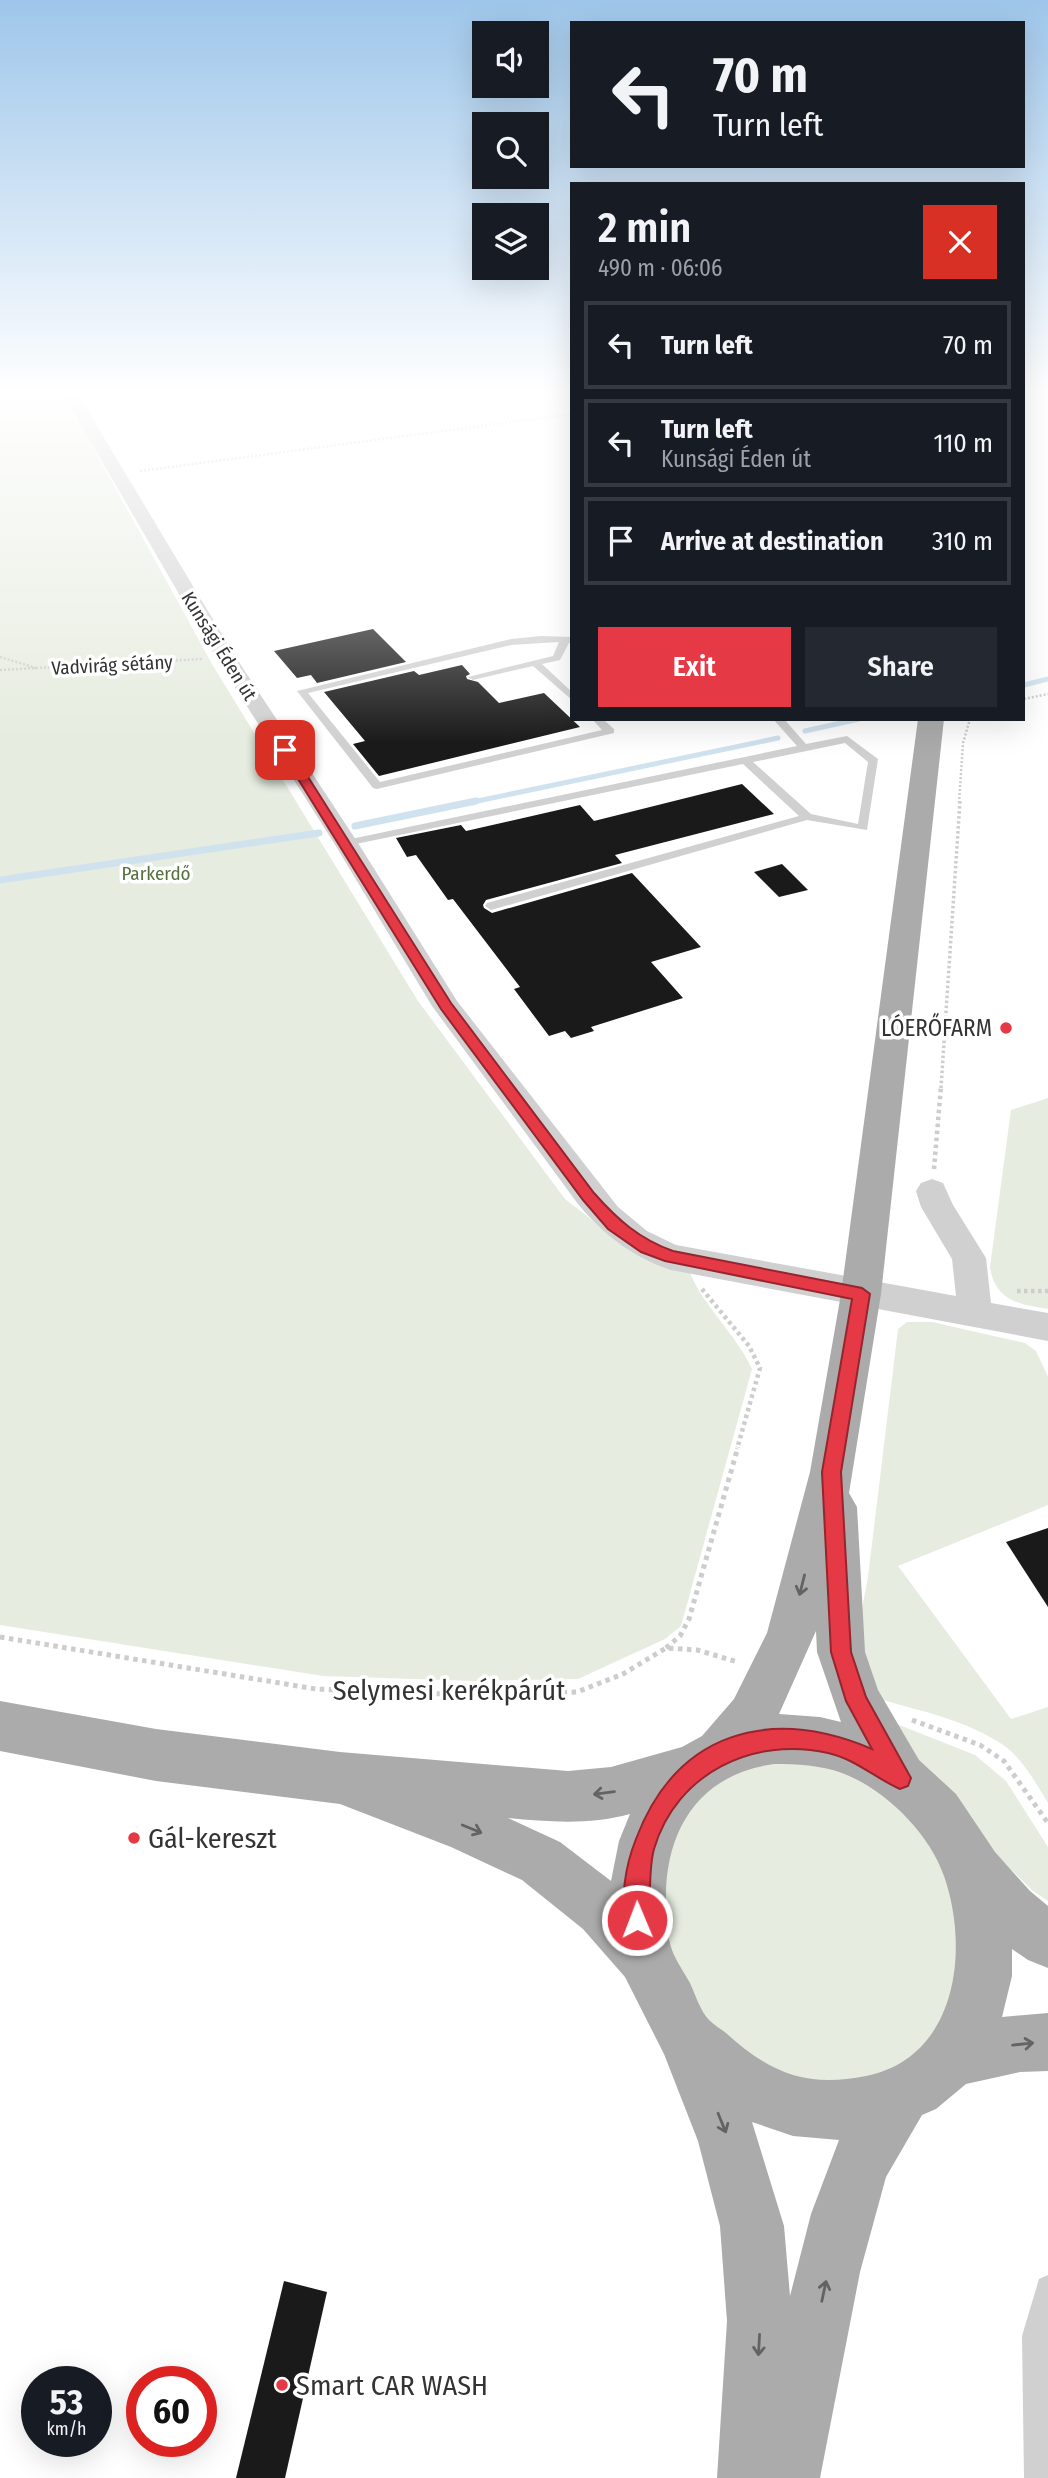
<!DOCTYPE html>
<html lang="en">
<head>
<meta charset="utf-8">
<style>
  :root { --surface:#171b24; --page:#242831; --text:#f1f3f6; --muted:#9ea1a6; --line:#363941; --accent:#e63946 }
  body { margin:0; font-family:"Fira Sans Condensed",sans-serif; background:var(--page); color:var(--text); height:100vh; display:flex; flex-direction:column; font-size:26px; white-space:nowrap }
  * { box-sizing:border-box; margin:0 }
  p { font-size:23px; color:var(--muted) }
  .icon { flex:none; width:38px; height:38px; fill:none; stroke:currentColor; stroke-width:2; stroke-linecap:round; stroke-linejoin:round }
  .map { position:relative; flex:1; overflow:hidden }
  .side { position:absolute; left:570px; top:182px; width:455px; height:539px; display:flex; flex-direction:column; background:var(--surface); border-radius:0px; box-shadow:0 7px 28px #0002 }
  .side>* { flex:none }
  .hud { position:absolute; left:570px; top:21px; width:455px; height:147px; border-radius:0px; box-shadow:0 7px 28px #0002; background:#171b24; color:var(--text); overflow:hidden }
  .buttons { position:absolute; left:472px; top:21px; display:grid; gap:14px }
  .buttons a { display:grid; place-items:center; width:77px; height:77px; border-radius:0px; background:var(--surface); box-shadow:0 7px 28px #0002; font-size:35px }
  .speed { position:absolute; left:21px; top:2366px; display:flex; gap:14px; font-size:35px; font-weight:700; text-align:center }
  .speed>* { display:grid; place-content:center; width:91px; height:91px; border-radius:50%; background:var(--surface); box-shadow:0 7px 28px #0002; line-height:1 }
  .speed small { font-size:18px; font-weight:400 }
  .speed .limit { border:10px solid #d22; background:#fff; color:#111 }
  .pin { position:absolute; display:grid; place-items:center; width:60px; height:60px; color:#fff; margin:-30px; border-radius:14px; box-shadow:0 4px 10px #0006 }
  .me { position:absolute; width:77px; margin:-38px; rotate:359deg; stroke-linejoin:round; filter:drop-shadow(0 0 5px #0008) }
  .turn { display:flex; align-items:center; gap:24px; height:147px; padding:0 28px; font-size:32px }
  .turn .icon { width:91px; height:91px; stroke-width:2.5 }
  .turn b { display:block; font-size:49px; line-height:60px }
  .round { display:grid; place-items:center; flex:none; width:74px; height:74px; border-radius:0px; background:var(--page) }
  .head { display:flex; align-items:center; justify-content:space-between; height:119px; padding:0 28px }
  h1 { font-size:42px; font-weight:600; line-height:52px }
  .cta { display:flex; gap:14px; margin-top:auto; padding:14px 28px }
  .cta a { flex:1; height:80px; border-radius:0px; background:var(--accent); color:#fff; font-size:28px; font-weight:600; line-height:80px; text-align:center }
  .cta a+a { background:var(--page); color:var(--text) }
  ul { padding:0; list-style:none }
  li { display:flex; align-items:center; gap:21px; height:88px; margin:0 14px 10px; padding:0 14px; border:4px solid var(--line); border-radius:0px }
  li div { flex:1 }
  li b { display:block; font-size:26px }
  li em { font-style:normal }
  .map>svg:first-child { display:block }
  .green { fill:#e6ecdf }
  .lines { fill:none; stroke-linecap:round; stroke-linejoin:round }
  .stream-far1 { stroke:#cfe2ee; stroke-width:5 }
  .stream { stroke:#cfe2ee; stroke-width:7 }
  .building { fill:#1a1a1a }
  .path-far3 { stroke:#cdcdcd; stroke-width:2.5; stroke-dasharray:2 2; stroke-linecap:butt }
  .path-far2 { stroke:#cdcdcd; stroke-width:3.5; stroke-dasharray:2.5 2.5; stroke-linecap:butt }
  .path-far1 { stroke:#cdcdcd; stroke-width:4.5; stroke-dasharray:3.5 3.5; stroke-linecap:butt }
  .path { stroke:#cdcdcd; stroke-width:5; stroke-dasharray:4.5 4.5; stroke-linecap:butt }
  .service { fill:#d0d0d0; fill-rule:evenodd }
  .minor { fill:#d0d0d0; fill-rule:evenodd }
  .primary { fill:#ababab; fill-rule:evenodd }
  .oneway { stroke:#636363 }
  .route { fill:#e63946; stroke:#96252e; stroke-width:2 }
  .poi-dot { fill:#e63946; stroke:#fff; stroke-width:2.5 }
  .labels { text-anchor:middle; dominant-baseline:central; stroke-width:7; stroke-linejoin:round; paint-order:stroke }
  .far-street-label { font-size:19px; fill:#333; stroke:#fff }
  .far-park-label { font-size:19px; fill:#56703f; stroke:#fff }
  .poi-label { font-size:23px; fill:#333; stroke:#fff; text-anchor:end }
  .near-street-label { font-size:28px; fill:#333; stroke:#fff }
  .near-poi-label { font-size:28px; fill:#333; stroke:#fff; text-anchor:start }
</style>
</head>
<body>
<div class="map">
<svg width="1048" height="2478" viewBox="0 0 1048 2478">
  <rect width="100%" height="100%" fill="#fff"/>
  <g class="green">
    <path d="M0,396H65L212,664L418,1001L565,1199L605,1230L688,1268C702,1306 735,1332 752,1369L681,1626L665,1639L578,1679L475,1681L323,1676L0,1625Z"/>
    <path d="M1048,1098V1309C1019,1304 995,1301 990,1267L1011,1110Z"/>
    <path d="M907,1322H932L1025,1343L1036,1351L1048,1377V1505L898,1566L1011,1719L1048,1707V1803C1037,1785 1024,1761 1006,1747C970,1721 921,1711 879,1699L864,1667L862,1609L868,1577L898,1329Z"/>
    <path d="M879,1717L975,1755L1006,1781L1048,1847V1901L1033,1891L990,1849L960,1803L891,1734Z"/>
    <path d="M722,1759L866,1760L971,1883L944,2055L806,2101L718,2059L642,1884Z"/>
  </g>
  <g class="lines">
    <g class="stream-far1">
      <path d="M1024,685L1048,679"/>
      <path d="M805,731L859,719"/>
      <path d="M468,803L778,738"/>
    </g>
    <g class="stream">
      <path d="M355,826L476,801"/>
      <path d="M0,880L319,833"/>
    </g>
  </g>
  <g class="building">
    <path d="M373,629L406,662L317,683L311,675L297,678L274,651Z"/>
    <path d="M462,665L470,674L466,676L467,679L478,682L499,703L544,693L580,727L379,776L353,744L365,741L324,692L414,671L419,675Z"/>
    <path d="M742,784L774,814L615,855L622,863L486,900L483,905L484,908L492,913L632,873L701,947L651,962L683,998L591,1027L594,1031L571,1038L565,1031L549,1036L514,989L520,987L453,899L448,900L416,855L407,857L396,838L461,825L466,831L580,805L594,821Z"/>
    <path d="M782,864L808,890L779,897L754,872Z"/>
    <path d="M1048,1528V1607L1006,1542Z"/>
    <path d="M284,2281L327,2292L285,2478H236Z"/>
  </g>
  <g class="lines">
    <g class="path-far3">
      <path d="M140,471L572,414"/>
      <path d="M0,657L36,668"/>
      <path d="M0,670L202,659"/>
      <path d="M1024,699L1048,694"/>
      <path d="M959,803L963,743L970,719"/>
    </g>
    <path class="path-far2" d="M941,1088L960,801"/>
    <g class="path-far1">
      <path d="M934,1169L941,1086"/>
      <path d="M702,1289L749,1346L760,1368L737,1449"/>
      <path d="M1017,1291H1048"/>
    </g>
    <g class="path">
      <path d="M0,1637L316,1689L471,1695L577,1692L623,1674L666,1648L697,1650L738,1662"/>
      <path d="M666,1648L680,1636L689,1619L738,1447"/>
      <path d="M912,1720L980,1745L1004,1761L1048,1823"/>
    </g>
    <g class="service">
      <path d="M541,636L572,637V643H569L560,660L542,664L572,692V700L533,666L473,680L468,677L553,656L559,642L511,645L308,693L380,782L602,730L592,719H603L614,729V733L377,789L373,788L297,691L511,639Z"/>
      <path d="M773,719H784L806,744L847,736L878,759L867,830L807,820L491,910L485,906L487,903L799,816L743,764L346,846L340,843L346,840L797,746ZM845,743L868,762L858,824L811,814L753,762Z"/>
      <path d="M1048,2275V2478H1024L1022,2336L1039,2279Z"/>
    </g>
    <path class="minor" d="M64,396H79L235,656L358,843L457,1001L618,1207L647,1231L676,1245L956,1296L952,1259L921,1207L916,1191L921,1183L932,1179L943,1183L953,1205L986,1258L991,1303L1048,1313V1341L671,1270C632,1257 604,1235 578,1204L432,1006L334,843L215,656Z"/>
    <path class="primary" d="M918,719H944L881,1294L849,1493L857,1507L865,1652L878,1690L919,1760L956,1794L995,1852L1030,1891L1048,1906V1968L1028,1960L1012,1949V1976L1002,2017L1048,2013V2071L1020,2072L966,2084L936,2109L922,2115L886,2177L860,2272L820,2478H717L727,2321L720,2226L698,2141L664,2054L625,1977L583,1929L522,1880L451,1847L340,1804L156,1781L0,1751V1701L156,1729L340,1752L568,1771L611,1767L682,1747L702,1736L734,1699L767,1633L810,1472L841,1294ZM816,1631L817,1652L841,1722L820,1717L779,1714ZM774,1764C797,1764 820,1765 842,1773C885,1789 929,1833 944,1876C970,1950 957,2058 866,2076C806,2088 770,2073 726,2033C721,2029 714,2025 709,2020C701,2012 695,1994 690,1983C684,1972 676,1961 672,1950C667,1936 666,1918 666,1903C664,1831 699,1774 774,1764ZM630,1814L619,1841L611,1881L560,1842L508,1818C550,1822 590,1825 630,1814ZM752,2122L793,2136L839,2140L811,2214L790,2296L784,2226Z"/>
  </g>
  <defs><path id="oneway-shaft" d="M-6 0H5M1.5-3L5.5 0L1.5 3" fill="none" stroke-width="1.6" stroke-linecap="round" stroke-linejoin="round" transform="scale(1.75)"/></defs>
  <g class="oneway">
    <use href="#oneway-shaft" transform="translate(802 1585) rotate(104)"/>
    <use href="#oneway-shaft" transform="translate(604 1793) rotate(173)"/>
    <use href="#oneway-shaft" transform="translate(472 1829) rotate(22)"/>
    <use href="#oneway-shaft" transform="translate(1023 2044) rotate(-6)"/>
    <use href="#oneway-shaft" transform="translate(722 2123) rotate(68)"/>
    <use href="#oneway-shaft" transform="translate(824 2291) rotate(-78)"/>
    <use href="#oneway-shaft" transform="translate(759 2345) rotate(93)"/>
  </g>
  <linearGradient id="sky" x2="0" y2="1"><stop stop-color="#9ec6ea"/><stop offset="0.53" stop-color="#fff"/><stop offset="1" stop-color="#fff" stop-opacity="0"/></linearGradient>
  <rect width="1048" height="743" fill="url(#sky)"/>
  <path class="route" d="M285,746L291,750L451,1003L594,1193C617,1219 639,1239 673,1251L862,1288L870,1294L841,1472L851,1652L866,1697L911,1778L908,1786L900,1789C875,1778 855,1759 828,1753C754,1736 676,1773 654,1849C647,1874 653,1909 645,1928L637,1932L629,1928C618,1903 626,1864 636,1839C677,1731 770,1706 872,1749L846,1701L831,1652L822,1472L852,1299L665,1261L641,1252L608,1229L583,1200L441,1009L280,750Z"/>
  <g class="poi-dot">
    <circle cx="1006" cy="1028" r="7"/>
    <circle cx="134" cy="1838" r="7"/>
    <circle cx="282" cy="2385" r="7"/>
  </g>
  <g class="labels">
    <g class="far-street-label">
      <text transform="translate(219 646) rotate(58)">Kunsági Éden út</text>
      <text transform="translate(112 665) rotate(-3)">Vadvirág sétány</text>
    </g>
    <g class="far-park-label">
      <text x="156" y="873">Parkerdő</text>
    </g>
    <g class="poi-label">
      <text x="992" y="1028">LÓERŐFARM</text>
    </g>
    <g class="near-street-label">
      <text x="449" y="1690">Selymesi kerékpárút</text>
    </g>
    <g class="near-poi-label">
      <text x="148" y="1838">Gál-kereszt</text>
      <text x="296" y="2385">Smart CAR WASH</text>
    </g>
  </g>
</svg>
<div class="buttons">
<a><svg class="icon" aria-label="sound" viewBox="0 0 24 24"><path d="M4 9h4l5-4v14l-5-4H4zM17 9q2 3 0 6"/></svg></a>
<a><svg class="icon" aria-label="search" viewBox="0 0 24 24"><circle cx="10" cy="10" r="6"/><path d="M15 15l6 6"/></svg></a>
<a><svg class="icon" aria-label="layers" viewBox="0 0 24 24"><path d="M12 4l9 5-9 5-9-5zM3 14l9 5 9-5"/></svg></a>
</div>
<div class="speed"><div>53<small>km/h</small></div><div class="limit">60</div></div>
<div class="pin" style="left:285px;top:750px;background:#d93025"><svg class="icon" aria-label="arrive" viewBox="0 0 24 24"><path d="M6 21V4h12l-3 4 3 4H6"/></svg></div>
<svg class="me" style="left:637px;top:1920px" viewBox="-20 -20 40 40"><circle r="17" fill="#e63946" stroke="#fff" stroke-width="3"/><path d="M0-11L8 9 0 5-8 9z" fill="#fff"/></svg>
<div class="hud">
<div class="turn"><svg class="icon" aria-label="left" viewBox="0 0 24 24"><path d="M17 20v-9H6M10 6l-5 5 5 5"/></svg><div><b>70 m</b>Turn left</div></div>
</div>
<section class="side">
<div class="head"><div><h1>2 min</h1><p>490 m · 06:06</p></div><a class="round" style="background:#d93025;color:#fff"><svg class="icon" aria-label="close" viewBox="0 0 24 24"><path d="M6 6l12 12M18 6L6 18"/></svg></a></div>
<ul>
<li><svg class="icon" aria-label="left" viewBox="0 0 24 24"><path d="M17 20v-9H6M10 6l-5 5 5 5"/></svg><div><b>Turn left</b></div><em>70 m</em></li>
<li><svg class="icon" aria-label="left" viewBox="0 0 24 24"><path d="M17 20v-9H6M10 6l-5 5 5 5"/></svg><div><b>Turn left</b><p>Kunsági Éden út</p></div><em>110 m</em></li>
<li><svg class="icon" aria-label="arrive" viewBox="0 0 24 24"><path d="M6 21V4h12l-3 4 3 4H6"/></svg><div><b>Arrive at destination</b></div><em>310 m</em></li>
</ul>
<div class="cta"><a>Exit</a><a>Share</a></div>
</section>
</div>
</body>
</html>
